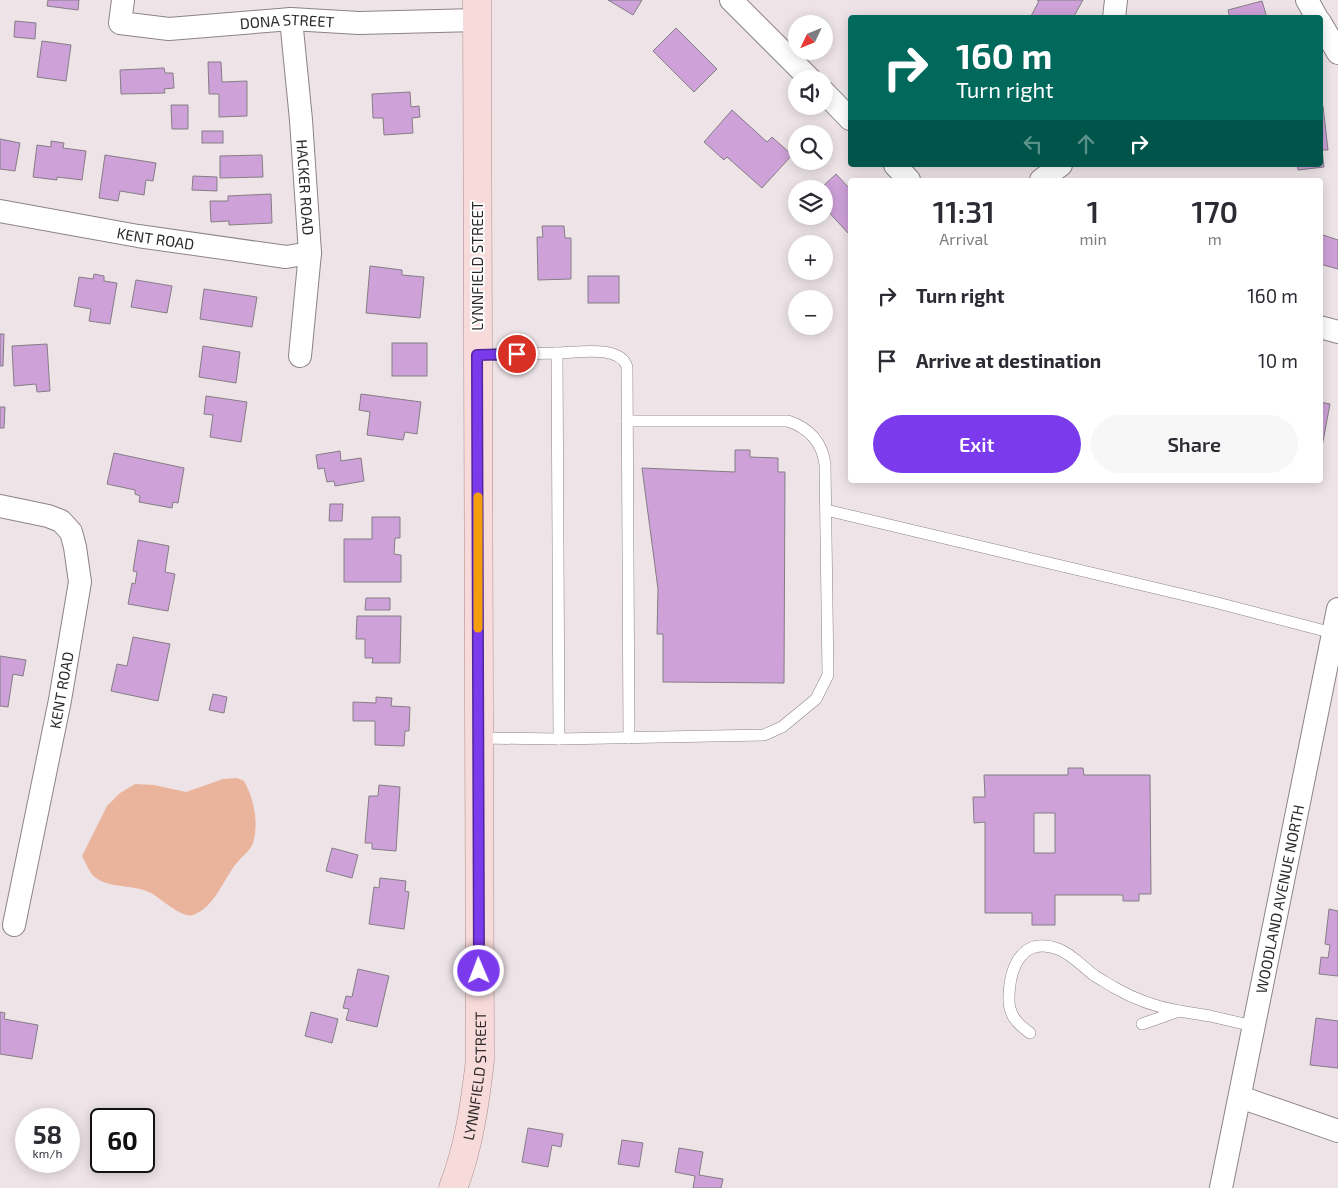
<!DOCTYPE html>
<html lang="en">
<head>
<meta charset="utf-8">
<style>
  :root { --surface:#fff; --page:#f7f7f7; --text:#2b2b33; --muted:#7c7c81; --accent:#7c3aed }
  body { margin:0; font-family:"Exo 2",sans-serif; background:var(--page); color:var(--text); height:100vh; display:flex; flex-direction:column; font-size:19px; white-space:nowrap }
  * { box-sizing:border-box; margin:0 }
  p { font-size:16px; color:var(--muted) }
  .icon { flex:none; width:28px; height:28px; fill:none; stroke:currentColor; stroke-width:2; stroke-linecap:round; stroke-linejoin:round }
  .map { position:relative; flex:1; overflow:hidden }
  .panel { position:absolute; left:848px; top:178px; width:475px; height:305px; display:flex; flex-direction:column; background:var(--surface); border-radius:5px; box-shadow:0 2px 12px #0003 }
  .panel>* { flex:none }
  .hud { position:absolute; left:848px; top:15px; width:475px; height:152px; border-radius:5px; box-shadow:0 2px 12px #0003; background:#00695c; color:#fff; overflow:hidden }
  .needle { width:32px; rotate:227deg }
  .buttons { position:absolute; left:788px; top:15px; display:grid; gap:10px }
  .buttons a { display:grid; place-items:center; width:45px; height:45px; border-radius:50%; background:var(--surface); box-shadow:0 2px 12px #0003; font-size:25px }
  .speed { position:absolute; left:15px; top:1108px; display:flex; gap:10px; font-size:25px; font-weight:700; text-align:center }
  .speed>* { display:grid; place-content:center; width:65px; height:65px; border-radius:50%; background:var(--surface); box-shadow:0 2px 12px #0003; line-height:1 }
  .speed small { font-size:12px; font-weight:400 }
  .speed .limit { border:2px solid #111; border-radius:8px; background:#fff; color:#111 }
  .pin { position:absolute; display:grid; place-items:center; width:42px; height:42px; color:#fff; margin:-21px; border:2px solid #fff; border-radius:50%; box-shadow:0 1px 5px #0007 }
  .me { position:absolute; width:55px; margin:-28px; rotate:359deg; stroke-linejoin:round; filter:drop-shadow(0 0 4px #0008) }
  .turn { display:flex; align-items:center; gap:18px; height:105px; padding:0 25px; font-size:22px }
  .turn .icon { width:65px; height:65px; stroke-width:2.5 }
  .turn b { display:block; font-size:35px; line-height:42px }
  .lanes { display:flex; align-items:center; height:48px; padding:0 25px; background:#0003; justify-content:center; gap:25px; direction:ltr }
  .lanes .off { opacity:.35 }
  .eta { display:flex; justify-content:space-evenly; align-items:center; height:85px; text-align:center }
  .eta b { font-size:30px; font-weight:600; line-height:35px }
  .button { display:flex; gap:10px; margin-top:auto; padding:10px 25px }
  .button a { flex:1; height:58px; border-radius:30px; background:var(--accent); color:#fff; font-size:20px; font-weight:600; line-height:58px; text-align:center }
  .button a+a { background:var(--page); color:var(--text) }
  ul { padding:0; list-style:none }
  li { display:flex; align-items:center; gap:15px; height:65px; padding:0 25px }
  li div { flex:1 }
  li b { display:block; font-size:19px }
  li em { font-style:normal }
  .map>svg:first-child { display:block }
  .green { fill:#eab49c }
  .building { fill:#cea1d8; stroke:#847e85; fill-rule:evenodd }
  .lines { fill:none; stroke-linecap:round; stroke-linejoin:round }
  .lane-casing { stroke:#8c8387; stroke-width:12 }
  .street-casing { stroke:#8c8387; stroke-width:24 }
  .primary-casing { stroke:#ad8c8d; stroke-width:29 }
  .lane { stroke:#fff; stroke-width:11 }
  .street { stroke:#fff; stroke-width:22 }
  .primary { stroke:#f7dada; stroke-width:28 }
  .route-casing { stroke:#51269a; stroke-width:12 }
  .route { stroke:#7c3aed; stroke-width:9 }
  .slow { stroke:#f59e0b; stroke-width:9 }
  .labels { text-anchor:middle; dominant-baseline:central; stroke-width:4; stroke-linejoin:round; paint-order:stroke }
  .street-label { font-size:15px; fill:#2d292b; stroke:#fff }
</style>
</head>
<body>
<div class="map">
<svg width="1338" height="1188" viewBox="0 0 1338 1188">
  <rect width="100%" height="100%" fill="#eee4e8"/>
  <path class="green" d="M237,778L244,781C254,798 259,823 253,843C251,850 241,857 236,864C223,880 215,907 193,915C183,919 160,898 151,893C134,884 112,889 96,878C89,873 86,863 82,856L107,806L120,793L135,784L154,785L186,792L223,779Z"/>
  <g class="building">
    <path d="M48,0H79L78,10L47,6Z"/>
    <path d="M608,0H642L633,15Z"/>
    <path d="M1037,0H1083L1073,18H1030L1039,1Z"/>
    <path d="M1262,1L1267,18H1230L1228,10Z"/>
    <path d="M15,21L36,23L35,39L14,37Z"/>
    <path d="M676,28L717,69L694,92L653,51Z"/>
    <path d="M42,41L71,45L66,81L37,77Z"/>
    <path d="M208,62H221L222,82L247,81V116L219,117V94H209Z"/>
    <path d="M164,68L165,73H173L174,88L164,89L165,93L121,94L120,70Z"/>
    <path d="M410,92L411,107L419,106L420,117L412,118L413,133L384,135L383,118H373L372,94Z"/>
    <path d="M171,105H188V129H172Z"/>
    <path d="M1323,106L1328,150H1322L1324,167L1298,170L1297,165H1320V107Z"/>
    <path d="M732,110L767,142L772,137L792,155L762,188L727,157L724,160L704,142Z"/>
    <rect x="202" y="131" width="21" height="12"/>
    <path d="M0,139L20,143L15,171L0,169Z"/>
    <path d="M51,141L64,143L63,148L86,151L82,180L57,177V180L33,177L37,145L51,147Z"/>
    <path d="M105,155L156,163L153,181L146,180L144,195L120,191L118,201L99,198Z"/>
    <path d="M262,155L263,177L220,178V156Z"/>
    <path d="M836,174L850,189V231L848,233L824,207V189H820Z"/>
    <path d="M193,176L217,177V191L192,190Z"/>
    <path d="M271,194L272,223L229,225V221L211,222L210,201H228V196Z"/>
    <path d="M542,226H564L565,238H571V279L538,280L537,237H543Z"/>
    <path d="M1320,234L1338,240V269L1320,264Z"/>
    <path d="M370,266L402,270V275L424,277L420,318L366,313Z"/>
    <path d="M94,274L104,276V281L117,283L110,324L89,321L91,309L74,306L79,277L93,279Z"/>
    <rect x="588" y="276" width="31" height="27"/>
    <path d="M136,280L172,286L167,313L131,307Z"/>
    <path d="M204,289L257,297L252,327L200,319Z"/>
    <path d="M0,334H4L3,366H0Z"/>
    <rect x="392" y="343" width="35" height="33"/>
    <path d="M47,344L50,391L37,392L36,384L14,386L12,346Z"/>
    <path d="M203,346L240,352L236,383L199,377Z"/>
    <path d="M361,394L421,402L417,434L405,432L403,440L367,435L370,412L359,410Z"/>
    <path d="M206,396L247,402L241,442L210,437L213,415L204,414Z"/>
    <path d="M1320,402L1330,404L1320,457Z"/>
    <path d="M0,407H5L4,428H0Z"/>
    <path d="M735,450H750V457L778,458V472H785L784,683L663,682V634H657L658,589L642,468L735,472Z"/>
    <path d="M340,451L341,461L361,458L364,481L335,486L334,481L327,482L324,468L318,469L316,455Z"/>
    <path d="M114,453L184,468L178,503L173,502L172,508L139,502L140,496L135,494V490L107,484Z"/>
    <path d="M330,504H343L342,521H329Z"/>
    <path d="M372,517H400V538H395L394,554L401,555V582H344V539H372Z"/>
    <path d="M138,540L169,546L165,572L175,574L168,611L128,604L132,583L135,584L137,572L133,571Z"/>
    <path d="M366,598H390V610H365Z"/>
    <path d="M357,616H401L400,663H372L373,658H365V639H356Z"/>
    <path d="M133,637L170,644L158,701L111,691L117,664L127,666Z"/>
    <path d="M0,656L26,660L23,676L13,674L8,707L0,706Z"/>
    <path d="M213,694L227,697L224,713L209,710Z"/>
    <path d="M376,697L392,698L391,706L410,707L409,731H405L404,746L375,745V721H353V702L376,703Z"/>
    <path d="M1068,768H1083L1084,775H1150L1151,894H1139V901H1123V895H1055V925H1032V913H985V822L974,823L973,797H985L984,775H1068ZM1034,813H1055V853H1034Z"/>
    <path d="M379,785L400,787L396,851L372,849V843H365L369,796H378Z"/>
    <path d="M332,848L358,855L352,878L326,871Z"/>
    <path d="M380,878L406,881L405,891L409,892L404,929L369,924L374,887L379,888Z"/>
    <path d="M1329,909L1338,911V976L1319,974L1321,957L1328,958L1330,945L1325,944Z"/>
    <path d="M358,969L389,976L377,1027L346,1020L349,1009L343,1008L346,996L352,997Z"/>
    <path d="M0,1012L5,1013L4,1019L38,1025L32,1059L0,1054Z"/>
    <path d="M311,1012L338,1019L332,1043L305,1036Z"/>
    <path d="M1316,1018L1338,1021V1068L1310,1065Z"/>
    <path d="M528,1128L563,1134L561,1147L552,1145L548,1167L522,1162Z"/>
    <path d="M622,1140L643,1143L639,1167L618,1164Z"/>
    <path d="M679,1148L703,1152L699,1175L723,1179L721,1188H693L695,1176L675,1172Z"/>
  </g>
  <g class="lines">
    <g class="lane-casing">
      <g id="lane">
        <path d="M557,353C577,353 620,344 627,367L629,738"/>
        <path d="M477,355L557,353L559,739L479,738"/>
        <path d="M826,510L1214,602L1333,633"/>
        <path d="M559,739L764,735L782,727L816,699L828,675L825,464C822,442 809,428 788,421H627"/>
        <path d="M1142,1024L1179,1011L1210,1016L1253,1026"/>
        <path d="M1030,1033C1016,1023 1008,1014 1009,996C1010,967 1022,936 1058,949C1072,954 1084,968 1095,976C1102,980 1108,984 1115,988C1136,1000 1156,1007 1179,1011"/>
      </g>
    </g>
    <g class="street-casing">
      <g id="street">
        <path id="s1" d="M123,0L120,23L169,29L291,19L359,23L477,20"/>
        <path d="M731,0L810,79"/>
        <path d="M1307,0L1317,18"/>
        <path d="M1114,18L1116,0"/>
        <path id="s2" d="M291,19L301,120L310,253L300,356"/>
        <path d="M1320,22L1338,53"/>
        <path d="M824,92L850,119"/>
        <path d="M895,165L909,180"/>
        <path d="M1041,180L1061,165"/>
        <path id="s3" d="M0,211L138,236L286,257L310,253"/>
        <path d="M1320,327L1338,332"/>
        <path d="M0,506L48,516L61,521L71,532L75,547L80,582L60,700L14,925"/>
        <path d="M1240,1097L1338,1131"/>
        <path id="s4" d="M1221,1188L1338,609"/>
      </g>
    </g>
    <g class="primary-casing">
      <g id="primary">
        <path id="s5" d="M453,1188C469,1147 475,1103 480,1060L477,0"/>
      </g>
    </g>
    <use href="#lane" class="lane"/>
    <use href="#street" class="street"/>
    <use href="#primary" class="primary"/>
  </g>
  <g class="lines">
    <g class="route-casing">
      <path id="route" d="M479,971L477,355L517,354"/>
    </g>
    <use href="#route" class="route"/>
    <path class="slow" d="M478,497V628"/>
  </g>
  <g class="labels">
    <g class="street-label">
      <text stroke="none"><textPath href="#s1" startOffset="191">DONA STREET</textPath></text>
      <text stroke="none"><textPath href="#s2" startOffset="169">HACKER ROAD</textPath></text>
      <text stroke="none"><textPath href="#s3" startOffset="158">KENT ROAD</textPath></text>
      <text transform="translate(477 266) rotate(-90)">LYNNFIELD STREET</text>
      <text transform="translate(61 690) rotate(-80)">KENT ROAD</text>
      <text stroke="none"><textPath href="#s4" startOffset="295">WOODLAND AVENUE NORTH</textPath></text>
      <text stroke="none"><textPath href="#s5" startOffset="115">LYNNFIELD STREET</textPath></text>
    </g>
  </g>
</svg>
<div class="buttons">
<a><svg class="needle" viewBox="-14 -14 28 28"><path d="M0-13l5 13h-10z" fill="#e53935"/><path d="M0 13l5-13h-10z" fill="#7c7c81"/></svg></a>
<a><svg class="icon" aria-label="sound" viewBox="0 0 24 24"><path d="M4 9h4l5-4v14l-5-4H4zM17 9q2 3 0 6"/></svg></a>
<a><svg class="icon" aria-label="search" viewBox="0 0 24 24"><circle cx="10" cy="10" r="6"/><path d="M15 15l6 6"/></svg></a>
<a><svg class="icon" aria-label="layers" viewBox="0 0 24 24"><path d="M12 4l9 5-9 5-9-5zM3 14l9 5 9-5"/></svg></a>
<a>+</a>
<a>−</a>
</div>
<div class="speed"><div>58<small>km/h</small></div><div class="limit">60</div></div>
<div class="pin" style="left:517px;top:354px;background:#d93025"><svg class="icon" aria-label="arrive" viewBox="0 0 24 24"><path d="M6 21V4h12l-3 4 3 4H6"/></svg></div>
<svg class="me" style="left:479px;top:971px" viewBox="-20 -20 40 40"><circle r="17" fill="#7c3aed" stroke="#fff" stroke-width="3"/><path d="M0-11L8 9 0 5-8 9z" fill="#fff"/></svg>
<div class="hud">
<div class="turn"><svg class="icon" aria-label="right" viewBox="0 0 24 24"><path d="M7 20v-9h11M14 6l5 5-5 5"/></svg><div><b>160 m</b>Turn right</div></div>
<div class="lanes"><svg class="icon off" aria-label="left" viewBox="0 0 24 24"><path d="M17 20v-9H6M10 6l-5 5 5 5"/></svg><svg class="icon off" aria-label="ahead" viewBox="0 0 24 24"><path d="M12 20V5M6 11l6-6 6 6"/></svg><svg class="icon" aria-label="right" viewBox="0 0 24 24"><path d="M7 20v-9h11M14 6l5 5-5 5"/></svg></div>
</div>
<section class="panel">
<div class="eta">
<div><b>11:31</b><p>Arrival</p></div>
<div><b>1</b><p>min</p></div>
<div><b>170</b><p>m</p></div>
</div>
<ul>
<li><svg class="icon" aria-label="right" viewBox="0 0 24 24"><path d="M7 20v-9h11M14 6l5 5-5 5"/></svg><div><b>Turn right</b></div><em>160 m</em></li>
<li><svg class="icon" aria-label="arrive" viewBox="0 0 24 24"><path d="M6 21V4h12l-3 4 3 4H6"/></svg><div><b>Arrive at destination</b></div><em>10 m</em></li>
</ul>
<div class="button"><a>Exit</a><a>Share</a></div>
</section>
</div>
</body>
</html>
